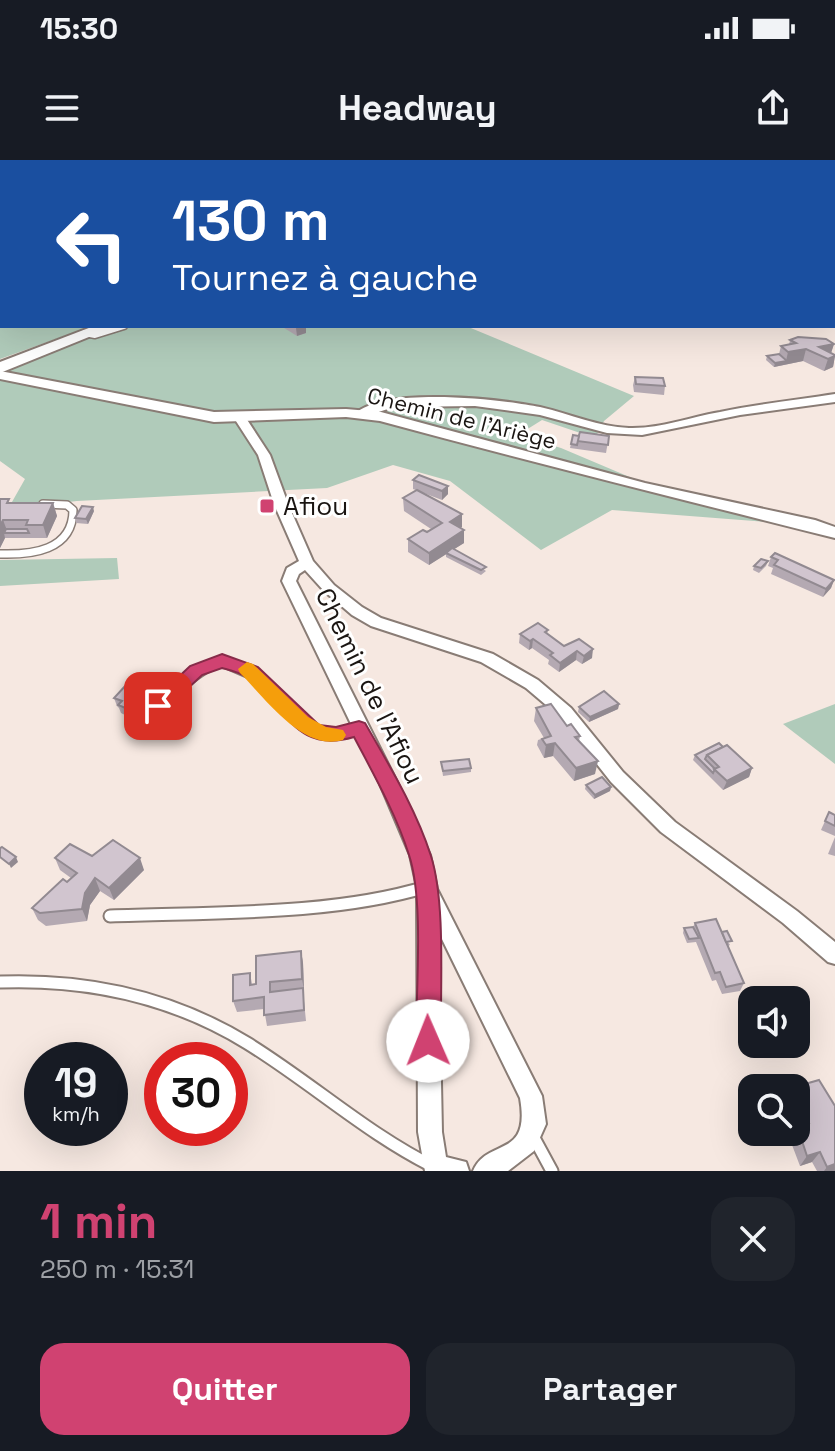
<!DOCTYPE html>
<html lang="fr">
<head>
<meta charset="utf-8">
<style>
  :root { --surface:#171b24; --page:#20242c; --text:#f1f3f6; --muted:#9ea1a6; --accent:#d04271 }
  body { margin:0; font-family:"Space Grotesk",sans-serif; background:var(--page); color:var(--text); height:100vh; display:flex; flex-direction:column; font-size:30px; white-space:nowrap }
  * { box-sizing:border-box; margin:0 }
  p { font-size:26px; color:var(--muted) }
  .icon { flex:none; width:44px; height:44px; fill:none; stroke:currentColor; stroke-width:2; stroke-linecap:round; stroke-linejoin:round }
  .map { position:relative; height:1011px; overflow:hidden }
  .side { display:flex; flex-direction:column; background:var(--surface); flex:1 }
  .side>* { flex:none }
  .guide { position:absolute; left:0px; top:0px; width:836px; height:168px; box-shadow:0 8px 32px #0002; background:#1a4fa0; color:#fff; overflow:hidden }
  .controls { position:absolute; left:738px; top:826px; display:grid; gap:16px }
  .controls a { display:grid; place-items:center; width:72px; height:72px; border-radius:16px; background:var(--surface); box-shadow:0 8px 32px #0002; font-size:40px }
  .speed { position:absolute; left:24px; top:882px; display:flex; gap:16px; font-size:40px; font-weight:700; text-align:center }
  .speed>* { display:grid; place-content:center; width:104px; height:104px; border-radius:50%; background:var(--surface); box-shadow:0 8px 32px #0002; line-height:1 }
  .speed small { font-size:20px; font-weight:400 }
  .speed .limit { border:12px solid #d22; background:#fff; color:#111 }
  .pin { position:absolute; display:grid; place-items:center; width:68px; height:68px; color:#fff; margin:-34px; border-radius:16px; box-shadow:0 4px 12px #0006 }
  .me { position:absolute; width:88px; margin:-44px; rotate:359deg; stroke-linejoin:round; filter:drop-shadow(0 0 6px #0008) }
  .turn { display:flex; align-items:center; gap:28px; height:168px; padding:0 40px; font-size:36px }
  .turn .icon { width:104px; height:104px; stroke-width:2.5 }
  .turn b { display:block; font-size:56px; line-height:68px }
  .round { display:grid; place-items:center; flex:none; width:84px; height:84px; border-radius:24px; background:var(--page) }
  .head { display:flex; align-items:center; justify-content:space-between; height:136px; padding:0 40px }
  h1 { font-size:48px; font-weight:800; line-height:60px; color:var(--accent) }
  .action { display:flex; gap:16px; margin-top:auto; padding:16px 40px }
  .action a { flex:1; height:92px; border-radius:24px; background:var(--accent); color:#fff; font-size:32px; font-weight:800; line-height:92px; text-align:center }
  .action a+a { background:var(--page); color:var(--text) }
  .status { display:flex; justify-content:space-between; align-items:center; height:56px; padding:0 40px; background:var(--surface); direction:ltr }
  .status svg { height:22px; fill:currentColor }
  header { display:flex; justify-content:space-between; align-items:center; height:104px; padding:0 40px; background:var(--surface); font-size:36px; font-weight:800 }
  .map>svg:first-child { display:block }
  .green { fill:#b0cbba }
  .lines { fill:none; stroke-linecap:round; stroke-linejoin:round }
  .service-far3-casing { stroke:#897c75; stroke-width:9 }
  .service-far2-casing { stroke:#897c75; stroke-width:10 }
  .service-far1-casing { stroke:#897c75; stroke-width:13 }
  .service-casing { stroke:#897c75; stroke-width:15 }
  .minor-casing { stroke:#897c75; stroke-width:4 }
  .tertiary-casing { stroke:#897c75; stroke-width:4 }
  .secondary-casing { stroke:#897c75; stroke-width:4 }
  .service-far3 { stroke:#fff; stroke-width:6 }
  .service-far2 { stroke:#fff; stroke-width:7 }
  .service-far1 { stroke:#fff; stroke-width:9 }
  .service { stroke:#fff; stroke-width:11 }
  .minor { fill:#fff; fill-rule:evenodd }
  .tertiary { fill:#fff; fill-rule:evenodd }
  .secondary { fill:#fff; fill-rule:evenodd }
  .wall { fill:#b4a9b2 }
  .shaded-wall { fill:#928a91 }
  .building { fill:#d1c5cf; stroke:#928a91; stroke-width:2 }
  .route { fill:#d04271; stroke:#872b49; stroke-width:2 }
  .slow { fill:#f59e0b }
  .poi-dot { fill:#d04271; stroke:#fff; stroke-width:3 }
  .labels { text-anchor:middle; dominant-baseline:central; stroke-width:6; stroke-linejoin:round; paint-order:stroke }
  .far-street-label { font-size:22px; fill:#1a1512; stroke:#fff }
  .poi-label { font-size:26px; fill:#1a1512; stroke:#fff; text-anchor:start }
  .street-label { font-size:26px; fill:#1a1512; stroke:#fff }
</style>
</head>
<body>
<div class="status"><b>15:30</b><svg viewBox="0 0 49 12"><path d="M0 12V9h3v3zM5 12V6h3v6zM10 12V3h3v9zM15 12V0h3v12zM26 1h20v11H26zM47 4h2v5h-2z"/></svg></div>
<header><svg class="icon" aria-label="menu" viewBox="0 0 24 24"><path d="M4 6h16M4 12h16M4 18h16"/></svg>Headway<svg class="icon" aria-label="share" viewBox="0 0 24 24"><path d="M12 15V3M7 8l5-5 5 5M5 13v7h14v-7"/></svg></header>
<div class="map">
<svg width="835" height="1011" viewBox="0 0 835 1011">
  <rect width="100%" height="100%" fill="#f6e8e1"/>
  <g class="green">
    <path d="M546,0H835V28L834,2H537Z"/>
    <path d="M0,66L2,166H92L0,199Z"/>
    <path d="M113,166H466L634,236L604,261L595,278L542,260L518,275L561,288L639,321L820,366L612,350L541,390L450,321L393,305L327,328L77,341L8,349L25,319L0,301V210L25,203Z"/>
    <path d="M117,398L119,419L0,426V400Z"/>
    <path d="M835,544V604L783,564Z"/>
  </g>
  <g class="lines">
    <g class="service-far3-casing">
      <path id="service-far3" d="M85,173L95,175L124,166"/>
    </g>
    <g class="service-far2-casing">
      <path id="service-far2" d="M0,394C31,395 73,391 73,350L67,345L43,344"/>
    </g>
    <g class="service-far1-casing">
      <path id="service-far1" d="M141,552C173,542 189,510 222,501L252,514L308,568L331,575L359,568"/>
    </g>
    <g class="service-casing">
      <g id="service">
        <path d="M110,756C210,752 330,756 426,727"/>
        <path d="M0,822C87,819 172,837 247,883C312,923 367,974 436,1008V1011"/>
        <path d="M533,976L552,1011"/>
      </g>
    </g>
    <g class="minor-casing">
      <g id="minor">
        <path d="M835,234V242L740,255L642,275L607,273L540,255L475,246L394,247L360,258L354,254C386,226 499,239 540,247C570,254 599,267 629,268C660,269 690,257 720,252C758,244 797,240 835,234Z"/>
        <path d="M240,254L244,255L270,295L288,344L313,401L334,425L362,447L381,458L493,494L538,520L571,548L623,612L675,662L797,751L835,782V804L828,802L783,763L661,672L611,622L559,556L526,528L481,502L371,466L352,455L324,431L305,410L299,414L296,421L398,624L430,695L437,729L542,936L546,964L534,991L508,1011H473C487,977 531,1000 520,938L438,771L442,972L446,997L466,1002L469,1011H425L418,972L417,727L410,695L380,624L282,421L287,408L299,401L274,344L258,295L234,258Z"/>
      </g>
    </g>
    <g class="tertiary-casing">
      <path id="tertiary" d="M0,211L214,252L346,249L381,252L645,323L815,360L835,367V378C683,340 532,302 380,261L346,257L214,262L0,219Z"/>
    </g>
    <g class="secondary-casing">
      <g id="secondary">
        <path d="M521,0H541L520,2Z"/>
        <path d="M94,166H116L0,213V202Z"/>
      </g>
    </g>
    <use href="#service-far3" class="service-far3"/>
    <use href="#service-far2" class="service-far2"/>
    <use href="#service-far1" class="service-far1"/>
    <use href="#service" class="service"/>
    <use href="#minor" class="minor"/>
    <use href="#tertiary" class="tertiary"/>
    <use href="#secondary" class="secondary"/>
  </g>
  <g class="wall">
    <path d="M281,166H306V173L297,176Z"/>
    <path d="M790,180L834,184L831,193L835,195L833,207L824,211L803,201L774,207L766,200L767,196L779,194L781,186L789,185Z"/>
    <path d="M635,217L665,226L664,235L634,232L633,225Z"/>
    <path d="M573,275L609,276L606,293L570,288Z"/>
    <path d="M413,320L448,326V334L442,340L413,329Z"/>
    <path d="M403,338L462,367L460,368L464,383L454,389L486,411L481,415L446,397V394L429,405L408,392V379L431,369L404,351Z"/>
    <path d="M0,339L10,343H53L57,356L47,378H5L0,388Z"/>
    <path d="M94,351L88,364L76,363L75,358Z"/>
    <path d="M771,397L834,420L831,428L823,437L771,414L773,408L768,406Z"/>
    <path d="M768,401L766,406L759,413L753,410L754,406Z"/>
    <path d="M548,470L547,474L564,486L579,479L592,498L582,504L576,500L559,512L548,504L549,500L532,488L529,490L519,483L520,474Z"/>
    <path d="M144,531L146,540L131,558L121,553L119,548L117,546L114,538Z"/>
    <path d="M619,544L618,549L589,562L578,552L579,547Z"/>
    <path d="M536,548L567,566L580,576L579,581L595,614L574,621L553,596L544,598L537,585L538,580L544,578L534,561Z"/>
    <path d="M719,583L752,608L749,617L723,630L693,600L695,595Z"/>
    <path d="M441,602L471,608V612L443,616Z"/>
    <path d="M586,625L611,627L610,631L594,639L585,629Z"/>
    <path d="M829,652L835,655V676L821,670Z"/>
    <path d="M835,677V696L828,694Z"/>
    <path d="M92,696L144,710L114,740L100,731L90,745L87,761L46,766L38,760L32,748L71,718L60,710L55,698Z"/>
    <path d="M695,763L722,772L730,785L728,786L744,823L740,831L722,834L716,820L712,821L696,782L687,783L683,773L684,768L693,767Z"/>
    <path d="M301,791L303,803L304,830L303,831L306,861L267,866L264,849L237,852L233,841L250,813L252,824H256Z"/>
    <path d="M800,917L835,1011H817L812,1002L800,1006L789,977L793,972H796V967L798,966L796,962V928H785L783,925L785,921Z"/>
  </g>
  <g class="shaded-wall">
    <path d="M302,166H306V173L297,176L296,168Z"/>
    <path d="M834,184L830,196L819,187Z"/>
    <path d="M806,189L803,201L774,207L775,203L786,201L788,192Z"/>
    <path d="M835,196L833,207L824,211L828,199Z"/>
    <path d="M448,326V334L442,340V331Z"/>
    <path d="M53,343L57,356L47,378L43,365Z"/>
    <path d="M93,347L94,351L88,364L86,359Z"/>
    <path d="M462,354V367L449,375L450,362Z"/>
    <path d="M3,360L8,373H4L5,378L0,388V366Z"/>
    <path d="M464,370V383L429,405V393Z"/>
    <path d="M834,420L831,428L823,437L826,429Z"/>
    <path d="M533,479L532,488L529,490L530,481Z"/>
    <path d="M593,489L592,498L582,504L584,496Z"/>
    <path d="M577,491L576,500L559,512L560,503Z"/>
    <path d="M144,531L146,540L131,558L128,549Z"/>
    <path d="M619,544L618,549L589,562L590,557Z"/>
    <path d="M555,583L553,596L544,598L546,585Z"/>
    <path d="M598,601L595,614L574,621L576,608Z"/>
    <path d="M752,608L749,617L723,630L727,621Z"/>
    <path d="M611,627L610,631L594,639L595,635Z"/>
    <path d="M16,697L18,702L11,708L9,704Z"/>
    <path d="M140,698L144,710L114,740L109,728Z"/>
    <path d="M95,718L100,731L90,745L87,761L82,749L85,733Z"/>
    <path d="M301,791L303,803L304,830L302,819Z"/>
    <path d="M820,992L812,1002L800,1006L807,996Z"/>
    <path d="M835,1004V1011H824L827,1007Z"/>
  </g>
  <g class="building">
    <path d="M798,177L826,179L834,184L819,187L835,195V196L828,199L806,189L788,192L781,186L796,183L790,180Z"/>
    <path d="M779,194L787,201L775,203L767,196Z"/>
    <path d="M635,217L663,218L665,226L636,224Z"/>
    <path d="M580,272L609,276L608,285L577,281Z"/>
    <path d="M573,275L579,276L577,285L571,284Z"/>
    <path d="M419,315L448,326L442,331L413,320Z"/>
    <path d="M417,330L462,354L450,362L464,370L429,393L408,379L423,370L427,372L442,363L403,338Z"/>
    <path d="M0,339H9L7,343H53L43,365H26L28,360H3L0,366Z"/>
    <path d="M82,346L93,347L86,359L75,358Z"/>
    <path d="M6,369H27L29,373H4Z"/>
    <path d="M452,388L486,407L481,410L446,393Z"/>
    <path d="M775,393L834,420L826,429L774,405L778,400L771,397Z"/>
    <path d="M761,399L768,401L761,408L754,406Z"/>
    <path d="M538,463L548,470L545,472L564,486L579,479L593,489L584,496L577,491L560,503L550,495L553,493L533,479L530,481L520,474Z"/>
    <path d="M127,524L144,531L128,549L118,545L122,541L114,538Z"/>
    <path d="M604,531L619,544L590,557L579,547Z"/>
    <path d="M551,544L567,566L571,564L580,576L575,577L598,601L576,608L555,583L546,585L542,579L551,576L536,548Z"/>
    <path d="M719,583L723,587L707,595L705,599L715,609L713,613L695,595Z"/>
    <path d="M727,585L752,608L727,621L714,609L719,607L707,595Z"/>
    <path d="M469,599L471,608L443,611L441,602Z"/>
    <path d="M602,617L611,627L595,635L586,625Z"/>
    <path d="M829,652L835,655V666L825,661Z"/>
    <path d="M113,680L140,698L109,728L95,718L85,733L82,749L40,753L32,748L63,719L67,722L77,713L55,698L70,684L92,696Z"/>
    <path d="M2,687L16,697L9,704L0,697V688Z"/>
    <path d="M716,759L744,823L726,827L720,812L715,813L695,763Z"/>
    <path d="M693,767L699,778L689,779L684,768Z"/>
    <path d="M727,771L732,781L726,782L722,772Z"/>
    <path d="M301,791L302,819L270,822V832L303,828L304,850L264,855V837L233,841V815L250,813V825L256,824V796Z"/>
    <path d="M800,917L804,924L789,928L785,921Z"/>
    <path d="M819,920L835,946V1004L827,1007L820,992L807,996L797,966L809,963L796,938V928H791Z"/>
  </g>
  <path class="route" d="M222,494L258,507L319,565L336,567L359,561L365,563C389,605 416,649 431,696C446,743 440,829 441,881L437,889L428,893L420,889L416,881C416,830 424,740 409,695C396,654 374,615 354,577C293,595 286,544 246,517C239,512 229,510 222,508L202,515L164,551H151L148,546L190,506Z"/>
  <path class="slow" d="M247,502L253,504L308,557L326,567L343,570L346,575L343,580C303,592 265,538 240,513L238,509Z"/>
  <rect class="poi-dot" x="259" y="338" width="16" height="16" rx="4"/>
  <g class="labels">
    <g class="far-street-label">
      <text transform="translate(462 258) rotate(14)">Chemin de l'Ariège</text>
    </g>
    <g class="poi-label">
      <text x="283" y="346">Afiou</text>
    </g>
    <g class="street-label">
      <text transform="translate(370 526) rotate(64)">Chemin de l'Afiou</text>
    </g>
  </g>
</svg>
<div class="controls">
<a><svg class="icon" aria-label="sound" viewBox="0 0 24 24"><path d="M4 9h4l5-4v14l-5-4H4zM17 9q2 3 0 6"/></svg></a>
<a><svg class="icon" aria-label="search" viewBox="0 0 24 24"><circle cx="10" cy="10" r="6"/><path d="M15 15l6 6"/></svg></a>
</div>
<div class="speed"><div>19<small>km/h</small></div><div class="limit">30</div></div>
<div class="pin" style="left:158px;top:546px;background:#d93025"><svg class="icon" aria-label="arrive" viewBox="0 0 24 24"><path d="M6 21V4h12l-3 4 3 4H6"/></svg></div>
<svg class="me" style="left:428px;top:881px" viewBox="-20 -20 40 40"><circle r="19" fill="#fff"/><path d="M0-13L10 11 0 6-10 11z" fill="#d04271"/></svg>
<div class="guide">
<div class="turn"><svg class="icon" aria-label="left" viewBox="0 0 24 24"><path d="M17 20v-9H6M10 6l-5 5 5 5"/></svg><div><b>130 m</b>Tournez à gauche</div></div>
</div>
</div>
<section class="side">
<div class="head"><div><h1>1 min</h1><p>250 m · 15:31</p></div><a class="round"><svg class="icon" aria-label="close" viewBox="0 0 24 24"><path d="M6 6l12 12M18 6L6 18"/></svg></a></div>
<div class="action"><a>Quitter</a><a>Partager</a></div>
</section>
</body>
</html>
